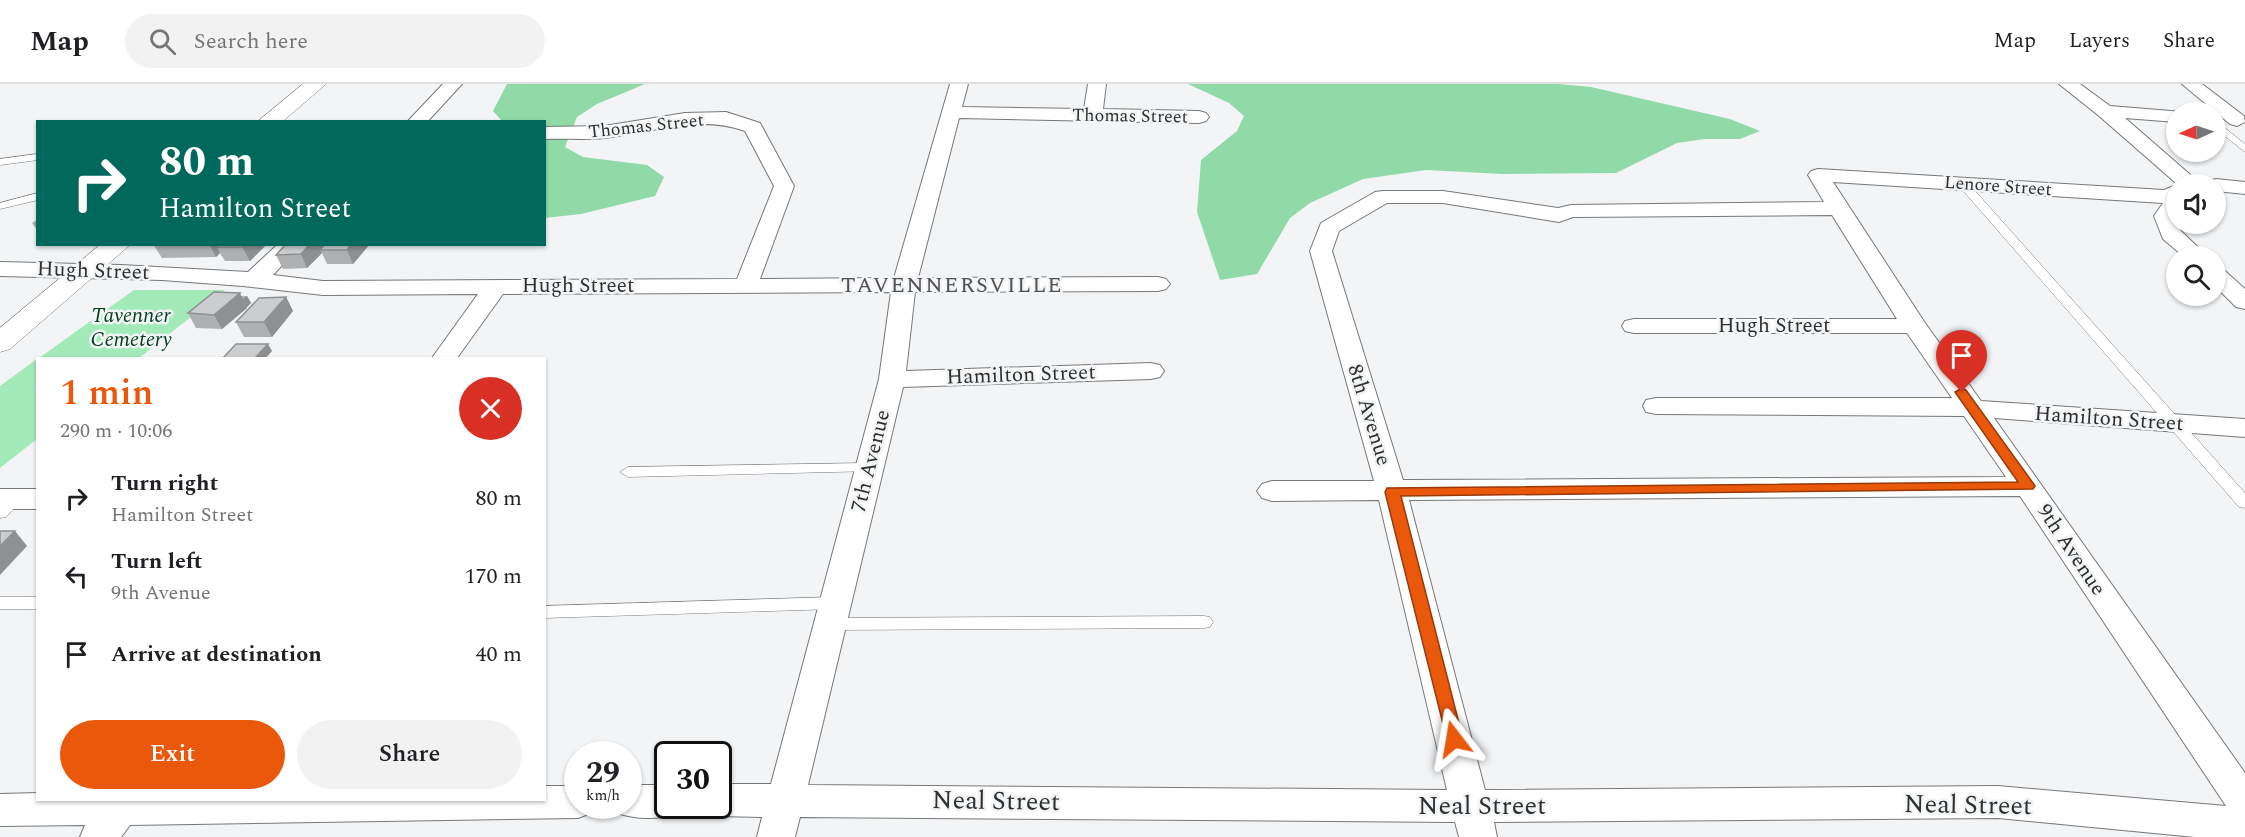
<!DOCTYPE html>
<html lang="en">
<head>
<meta charset="utf-8">
<style>
  :root { --surface:#fff; --page:#f2f2f2; --text:#202124; --muted:#757577; --line:#e0e0e0; --accent:#ea580c }
  body { margin:0; font-family:Spectral,serif; background:var(--page); color:var(--text); height:100vh; display:flex; flex-direction:column; font-size:22px; white-space:nowrap }
  * { box-sizing:border-box; margin:0 }
  p { font-size:20px; color:var(--muted) }
  .icon { flex:none; width:33px; height:33px; fill:none; stroke:currentColor; stroke-width:2; stroke-linecap:round; stroke-linejoin:round }
  .map { position:relative; flex:1; overflow:hidden }
  .details { position:absolute; left:36px; top:273px; width:510px; height:444px; display:flex; flex-direction:column; background:var(--surface); border-radius:0px; box-shadow:0 2px 4px #0004 }
  .details>* { flex:none }
  .top-card { position:absolute; left:36px; top:36px; width:510px; height:126px; border-radius:0px; box-shadow:0 2px 4px #0004; background:#00695c; color:#fff; overflow:hidden }
  .needle { width:39px; rotate:267deg }
  .tools { position:absolute; left:2166px; top:18px; display:grid; gap:12px }
  .tools a { display:grid; place-items:center; width:60px; height:60px; border-radius:50%; background:var(--surface); box-shadow:0 2px 4px #0004; font-size:30px }
  .speed { position:absolute; left:564px; top:657px; display:flex; gap:12px; font-size:30px; font-weight:700; text-align:center }
  .speed>* { display:grid; place-content:center; width:78px; height:78px; border-radius:50%; background:var(--surface); box-shadow:0 2px 4px #0004; line-height:1 }
  .speed small { font-size:15px; font-weight:400 }
  .speed .limit { border:3px solid #111; border-radius:9px; background:#fff; color:#111 }
  .pin { position:absolute; display:grid; place-items:center; width:51px; height:51px; color:#fff; margin:-62px -26px; border-radius:50% 50% 50% 0; rotate:-45deg; box-shadow:0 0 6px #0007 }
  .pin .icon { rotate:45deg }
  .me { position:absolute; width:66px; margin:-33px; rotate:346deg; stroke-linejoin:round; filter:drop-shadow(0 0 4px #0008) }
  .turn { display:flex; align-items:center; gap:21px; height:126px; padding:0 24px; font-size:27px }
  .turn .icon { width:78px; height:78px; stroke-width:2.5 }
  .turn b { display:block; font-size:42px; line-height:51px }
  .round { display:grid; place-items:center; flex:none; width:63px; height:63px; border-radius:32px; background:var(--page) }
  .summary { display:flex; align-items:center; justify-content:space-between; height:102px; padding:0 24px }
  h1 { font-size:36px; font-weight:600; line-height:45px; color:var(--accent) }
  .cta { display:flex; gap:12px; margin-top:auto; padding:12px 24px }
  .cta a { flex:1; height:69px; border-radius:36px; background:var(--accent); color:#fff; font-size:24px; font-weight:600; line-height:69px; text-align:center }
  .cta a+a { background:var(--page); color:var(--text) }
  ul { padding:0; list-style:none }
  li { display:flex; align-items:center; gap:18px; height:78px; padding:0 24px }
  li div { flex:1 }
  li b { display:block; font-size:22px }
  li em { font-style:normal }
  header { display:flex; align-items:center; gap:36px; box-sizing:border-box; height:84px; padding:0 30px; background:var(--surface); border-bottom:2px solid var(--line) }
  header strong { font-size:28px }
  nav { display:flex; gap:33px; margin-inline-start:auto; font-size:21px }
  .search { width:420px; height:54px; background:var(--page); display:flex; align-items:center; gap:15px; box-sizing:border-box; padding:0 21px; border-radius:33px; color:var(--muted); font-size:22px }
  .map>svg:first-child { display:block }
  .green { fill:#a2eab8 }
  .forest { fill:#8fdaa7 }
  .lines { fill:none; stroke-linecap:round; stroke-linejoin:round }
  .service-casing { stroke:#767778; stroke-width:1 }
  .minor-casing { stroke:#767778; stroke-width:2 }
  .primary-casing { stroke:#767778; stroke-width:1 }
  .service { fill:#fff; fill-rule:evenodd }
  .minor { fill:#fff; fill-rule:evenodd }
  .primary { fill:#fff; fill-rule:evenodd }
  .wall { fill:#afb0b2 }
  .shaded-wall { fill:#8f9091 }
  .building { fill:#cccdcf; stroke:#8f9091; stroke-width:1.5 }
  .route { fill:#ea580c; stroke:#983908; stroke-width:1.5 }
  .labels { text-anchor:middle; dominant-baseline:central; stroke-width:5; stroke-linejoin:round; paint-order:stroke }
  .far-street-label { font-size:18px; fill:#2e2f2f; stroke:#f3f4f6 }
  .street-label { font-size:21px; fill:#2e2f2f; stroke:#f3f4f6 }
  .park-label { font-size:21px; font-style:italic; fill:#034020; stroke:#f3f4f6 }
  .neighbourhood-label { font-size:22px; letter-spacing:1.5px; fill:#505153; stroke:#f3f4f6 }
  .near-street-label { font-size:26px; fill:#2e2f2f; stroke:#f3f4f6 }
</style>
</head>
<body>
<header>
<strong>Map</strong>
<div class="search"><svg class="icon" aria-label="search" viewBox="0 0 24 24"><circle cx="10" cy="10" r="6"/><path d="M15 15l6 6"/></svg>Search here</div>
<nav><a>Map</a><a>Layers</a><a>Share</a></nav>
</header>
<div class="map">
<svg width="2245" height="753" viewBox="0 0 2245 753">
  <rect width="100%" height="100%" fill="#f3f4f6"/>
  <g class="green">
    <path d="M134,206H225L139,274H39Z"/>
    <path d="M37,275V355L0,384V302Z"/>
  </g>
  <g class="forest">
    <path d="M507,0H645L597,20L577,33L565,63L583,73L647,81L664,93L655,112L581,130L545,134L544,38L502,37L493,27Z"/>
    <path d="M1188,0H1558L1591,3L1730,35L1760,47L1740,55H1705L1677,59L1616,89L1503,90L1426,86L1363,95L1310,119L1290,134L1257,190L1220,196L1197,128L1201,76L1237,47L1244,32L1229,19Z"/>
  </g>
  <g class="lines">
    <g class="service-casing">
      <g id="service">
        <path d="M2216,37L2245,60V68L2216,45Z"/>
        <path d="M38,70V76L0,81V75Z"/>
        <path d="M1963,97L1967,98L2245,409V424L2239,423L1959,102L1958,100Z"/>
        <path d="M38,109V116L0,125V119Z"/>
        <path d="M869,379L874,381L877,384L874,387L628,393L620,388L628,383Z"/>
        <path d="M14,410L22,415L6,433L0,434V420L8,411Z"/>
        <rect x="0" y="513" width="38" height="12"/>
        <path d="M835,513L841,515L844,519L841,523L835,525L544,534V522Z"/>
        <path d="M1204,532L1210,533L1213,538L1210,543L1204,544L830,546L824,545L821,540L824,535L830,534Z"/>
      </g>
    </g>
    <g class="minor-casing">
      <g id="minor">
        <path d="M443,0H462L427,38H407Z"/>
        <path d="M950,0H968L962,23L1084,25L1088,0H1106L1103,25L1199,27L1206,29L1209,33L1206,37L1199,39L959,34L918,194L1158,193L1166,195L1170,200L1166,205L1158,207L915,208L906,287L1151,279L1160,281L1164,287L1160,293L1151,295L903,303L808,701L1447,706L1379,416L1272,417L1262,414L1257,407L1262,400L1272,397H1374L1310,167L1321,139L1375,108L1383,107H1443L1558,124L1571,121L1824,118L1808,91L1811,87L1818,85L2164,106L2176,101V140L2181,147L2207,172H2183L2163,155L2154,132L2163,119L1833,98L1925,239L1981,317L2245,335V353L1994,334L2245,689V753H2195L1998,734L1494,738L1497,753H1459L1455,738L800,733L795,753H757L762,733L718,732L705,727L702,722H718V700H771L879,295L891,208L503,210L457,274H432L478,210L323,211L243,202L162,196L0,192V178L121,181L248,188L278,160H302L273,191L323,197L737,195L774,102L745,47C696,30 653,49 604,54C585,56 564,54 544,55V43L604,42L685,29L726,28L760,39L794,102L760,195L894,194ZM1387,119H1443L1559,138L1573,133L1832,131L1897,235H1634L1625,237L1622,242L1625,247L1634,249H1907L1952,314H1656L1646,316L1643,322L1646,328L1656,330L1964,332L2006,393L1403,396L1332,167L1339,147ZM2020,412L2226,722L1998,702L1485,706L1409,416Z"/>
        <path d="M2059,0H2080L2110,22L2183,28H2176V38L2125,34L2194,94L2197,98L2196,100H2177L2098,31Z"/>
        <path d="M2182,0H2202L2244,32L2245,38L2237,42L2230,40Z"/>
        <path d="M2216,95L2245,98V110L2216,107V100H2206L2209,97Z"/>
        <path d="M2216,184L2224,186L2245,205V225L2236,223L2216,203Z"/>
        <rect x="0" y="405" width="38" height="20"/>
        <path d="M628,701H668V722H685L681,728C661,736 635,736 615,728L611,722H628Z"/>
        <path d="M544,702H578V722H595L591,729L578,734L130,741L121,753H80L85,741L0,742V710L38,709V716H544Z"/>
      </g>
    </g>
    <g class="primary-casing">
      <g id="primary">
        <path d="M303,0H326L282,38H257Z"/>
        <path d="M101,160H131L10,265L0,268V244Z"/>
      </g>
    </g>
    <use href="#service" class="service"/>
    <use href="#minor" class="minor"/>
    <use href="#primary" class="primary"/>
  </g>
  <g class="wall">
    <path d="M38,135V147L32,139Z"/>
    <path d="M153,160H267L250,177H225L220,169L216,173L162,174Z"/>
    <path d="M286,160H370L353,180H327L322,169L307,184L283,185L276,171Z"/>
    <path d="M241,212H247L251,219L247,223V224L222,245L196,244L188,229Z"/>
    <path d="M286,213L293,227L272,253H244L236,238Z"/>
  </g>
  <g class="shaded-wall">
    <path d="M209,160H229L217,163L220,169L216,173Z"/>
    <path d="M245,160H267L250,177L242,163Z"/>
    <path d="M310,160H325L320,166L322,169L307,184L301,170Z"/>
    <path d="M351,160H370L353,180L347,166Z"/>
    <path d="M240,209L243,215L247,212L251,219L247,223V224L222,245L214,231Z"/>
    <path d="M286,213L293,227L272,253L264,238Z"/>
    <path d="M268,260L272,267L266,274H255Z"/>
    <path d="M15,447L27,462L0,491V462Z"/>
  </g>
  <g class="building">
    <path d="M220,160H245L242,163H217Z"/>
    <path d="M286,160H310L301,170L276,171Z"/>
    <path d="M325,160H351L347,166H320Z"/>
    <path d="M214,208L240,209L214,231L188,229Z"/>
    <path d="M286,213L264,238H236L259,214Z"/>
    <path d="M236,260H268L255,274H223Z"/>
    <path d="M0,447H15L0,462Z"/>
  </g>
  <path class="route" d="M1962,304L1966,306L2033,399L2035,402L2033,405L1401,412L1463,655L1460,660L1454,662L1448,660L1385,408L1387,404L2018,398L1955,308Z"/>
  <g class="labels">
    <g class="far-street-label">
      <text transform="translate(1130 32) rotate(1)">Thomas Street</text>
      <text transform="translate(646 42) rotate(-6)">Thomas Street</text>
      <text transform="translate(1998 102) rotate(4)">Lenore Street</text>
    </g>
    <g class="street-label">
      <text transform="translate(93 187) rotate(2)">Hugh Street</text>
      <text x="578" y="202">Hugh Street</text>
      <text x="1774" y="242">Hugh Street</text>
      <text transform="translate(1021 291) rotate(-2)">Hamilton Street</text>
      <text transform="translate(1369 331) rotate(73)">8th Avenue</text>
      <text transform="translate(2109 335) rotate(4)">Hamilton Street</text>
      <text transform="translate(871 377) rotate(-76)">7th Avenue</text>
      <text transform="translate(2071 466) rotate(56)">9th Avenue</text>
    </g>
    <g class="park-label">
      <text x="131" y="232">Tavenner<tspan x="131" dy="24">Cemetery</tspan></text>
    </g>
    <g class="neighbourhood-label">
      <text x="952" y="201">TAVENNERSVILLE</text>
    </g>
    <g class="near-street-label">
      <text transform="translate(996 717) rotate(1)">Neal Street</text>
      <text transform="translate(1968 721) rotate(1)">Neal Street</text>
      <text x="1482" y="722">Neal Street</text>
    </g>
  </g>
</svg>
<div class="tools">
<a><svg class="needle" viewBox="-14 -14 28 28"><path d="M0-13l5 13h-10z" fill="#e53935"/><path d="M0 13l5-13h-10z" fill="#757577"/></svg></a>
<a><svg class="icon" aria-label="sound" viewBox="0 0 24 24"><path d="M4 9h4l5-4v14l-5-4H4zM17 9q2 3 0 6"/></svg></a>
<a><svg class="icon" aria-label="search" viewBox="0 0 24 24"><circle cx="10" cy="10" r="6"/><path d="M15 15l6 6"/></svg></a>
</div>
<div class="speed"><div>29<small>km/h</small></div><div class="limit">30</div></div>
<div class="pin" style="left:1962px;top:308px;background:#d93025"><svg class="icon" aria-label="arrive" viewBox="0 0 24 24"><path d="M6 21V4h12l-3 4 3 4H6"/></svg></div>
<svg class="me" style="left:1454px;top:655px" viewBox="-20 -20 40 40"><path d="M0-17L14 15 0 8-14 15z" fill="#ea580c" stroke="#fff" stroke-width="4"/></svg>
<div class="top-card">
<div class="turn"><svg class="icon" aria-label="right" viewBox="0 0 24 24"><path d="M7 20v-9h11M14 6l5 5-5 5"/></svg><div><b>80 m</b>Hamilton Street</div></div>
</div>
<section class="details">
<div class="summary"><div><h1>1 min</h1><p>290 m · 10:06</p></div><a class="round" style="background:#d93025;color:#fff"><svg class="icon" aria-label="close" viewBox="0 0 24 24"><path d="M6 6l12 12M18 6L6 18"/></svg></a></div>
<ul>
<li><svg class="icon" aria-label="right" viewBox="0 0 24 24"><path d="M7 20v-9h11M14 6l5 5-5 5"/></svg><div><b>Turn right</b><p>Hamilton Street</p></div><em>80 m</em></li>
<li><svg class="icon" aria-label="left" viewBox="0 0 24 24"><path d="M17 20v-9H6M10 6l-5 5 5 5"/></svg><div><b>Turn left</b><p>9th Avenue</p></div><em>170 m</em></li>
<li><svg class="icon" aria-label="arrive" viewBox="0 0 24 24"><path d="M6 21V4h12l-3 4 3 4H6"/></svg><div><b>Arrive at destination</b></div><em>40 m</em></li>
</ul>
<div class="cta"><a>Exit</a><a>Share</a></div>
</section>
</div>
</body>
</html>
